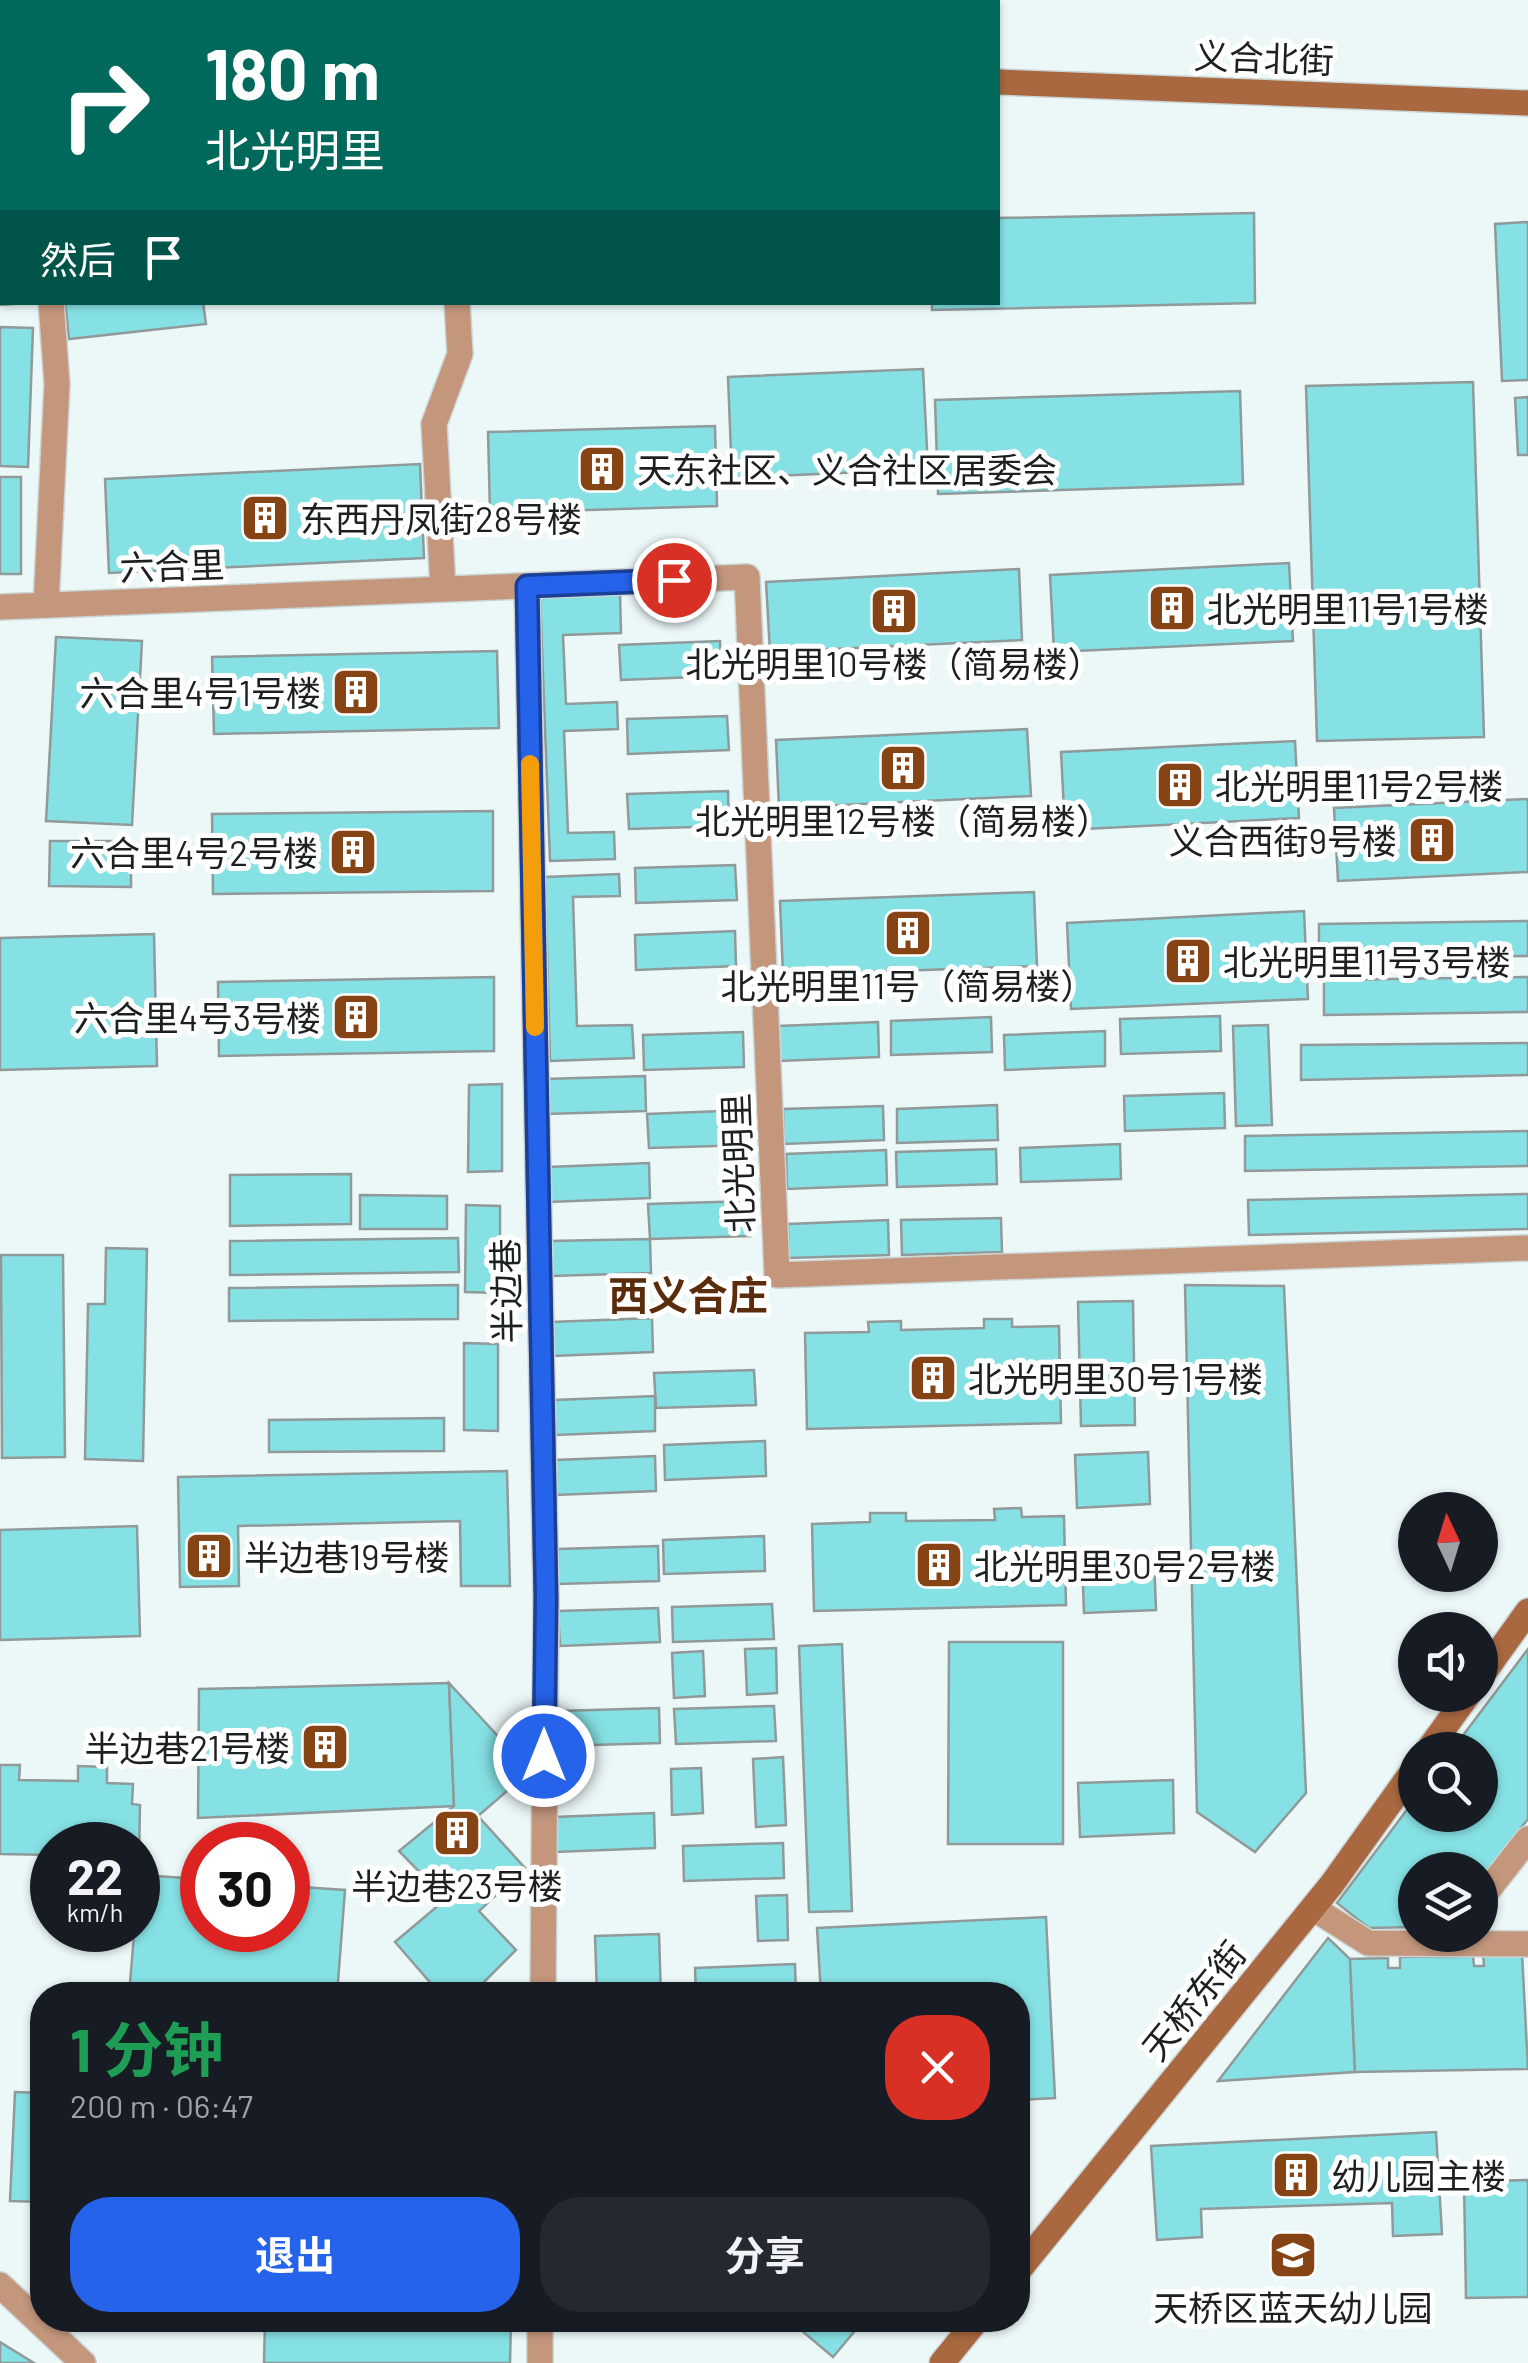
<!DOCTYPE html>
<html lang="zh">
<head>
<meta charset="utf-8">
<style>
  :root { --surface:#171b24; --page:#242831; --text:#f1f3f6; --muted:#9ea1a6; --accent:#2563eb }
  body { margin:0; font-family:Barlow,"Noto Sans SC",sans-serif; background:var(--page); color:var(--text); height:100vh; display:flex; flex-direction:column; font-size:38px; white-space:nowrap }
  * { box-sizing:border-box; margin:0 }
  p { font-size:32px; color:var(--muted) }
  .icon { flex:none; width:55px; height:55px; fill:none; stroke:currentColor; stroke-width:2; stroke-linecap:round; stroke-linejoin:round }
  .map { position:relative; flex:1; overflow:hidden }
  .side { position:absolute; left:30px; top:1982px; width:1000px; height:350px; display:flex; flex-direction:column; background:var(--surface); border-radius:40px; box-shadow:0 2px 8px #0004 }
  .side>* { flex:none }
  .hud { position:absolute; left:0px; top:0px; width:1000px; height:305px; box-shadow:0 2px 8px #0004; background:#00695c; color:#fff; overflow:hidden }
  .needle { width:65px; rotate:356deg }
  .controls { position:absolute; left:1398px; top:1492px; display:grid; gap:20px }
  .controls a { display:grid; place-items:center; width:100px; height:100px; border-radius:50%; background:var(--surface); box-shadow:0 2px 8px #0004; font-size:50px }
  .speed { position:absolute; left:30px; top:1822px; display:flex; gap:20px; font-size:50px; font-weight:700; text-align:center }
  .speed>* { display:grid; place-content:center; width:130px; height:130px; border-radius:50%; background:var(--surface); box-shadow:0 2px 8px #0004; line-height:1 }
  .speed small { font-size:25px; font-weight:400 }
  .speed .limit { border:15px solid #d22; background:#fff; color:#111 }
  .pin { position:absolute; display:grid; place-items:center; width:85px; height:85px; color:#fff; margin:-42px; border:5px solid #fff; border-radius:50%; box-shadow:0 2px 10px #0007 }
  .me { position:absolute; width:110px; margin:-55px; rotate:0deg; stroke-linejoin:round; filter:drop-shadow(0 0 8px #0008) }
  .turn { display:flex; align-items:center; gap:35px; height:210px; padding:0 40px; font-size:45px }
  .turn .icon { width:130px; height:130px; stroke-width:2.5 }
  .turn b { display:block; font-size:70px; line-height:85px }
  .then { display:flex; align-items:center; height:95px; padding:0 40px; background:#0003; gap:20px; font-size:38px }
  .round { display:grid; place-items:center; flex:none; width:105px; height:105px; border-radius:40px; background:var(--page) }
  .summary { display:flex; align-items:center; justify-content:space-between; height:170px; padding:0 40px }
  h1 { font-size:60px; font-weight:700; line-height:75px; color:#1e9e55 }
  .primary-button { display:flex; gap:20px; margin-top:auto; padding:20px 40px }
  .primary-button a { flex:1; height:115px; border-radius:40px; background:var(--accent); color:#fff; font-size:40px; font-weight:700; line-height:115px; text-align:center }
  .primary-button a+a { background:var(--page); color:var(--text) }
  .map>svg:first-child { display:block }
  .building { fill:#86e1e4; stroke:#909a9b; stroke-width:2.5 }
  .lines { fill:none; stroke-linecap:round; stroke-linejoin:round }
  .street-casing { stroke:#cbd5d5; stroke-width:28 }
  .secondary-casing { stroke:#cbd5d5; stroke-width:28 }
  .street { stroke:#c4977d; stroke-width:25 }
  .secondary { stroke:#a96840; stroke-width:25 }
  .route-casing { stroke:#184099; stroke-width:25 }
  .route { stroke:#2563eb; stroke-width:18 }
  .slow { stroke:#f59e0b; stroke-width:18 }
  .labels { text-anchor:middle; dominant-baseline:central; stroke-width:10; stroke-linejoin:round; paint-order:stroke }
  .street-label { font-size:35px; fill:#1c2020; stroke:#fff }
  .poi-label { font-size:35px; fill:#1c2020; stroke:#fff; text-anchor:start }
  .quarter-label { font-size:40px; font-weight:bold; fill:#5a2c0c; stroke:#fff }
</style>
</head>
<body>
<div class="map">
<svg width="1528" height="2363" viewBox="0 0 1528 2363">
  <rect width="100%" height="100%" fill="#ecf8f8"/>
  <g class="building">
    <path d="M2,211V302L27,303L0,305Z"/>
    <path d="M1254,213L1255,303L932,310V302H998V218Z"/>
    <path d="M1528,222V380L1502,381L1495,224Z"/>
    <path d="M65,302H203L206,324L69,339Z"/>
    <path d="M0,327L33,328L28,467L0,466Z"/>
    <path d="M923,369L928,469L732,478L728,377Z"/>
    <path d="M1473,382L1484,737L1317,741L1306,386Z"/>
    <path d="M1240,391L1243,484L938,494L935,400Z"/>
    <path d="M1528,397V455H1518L1515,398Z"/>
    <path d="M715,426L717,506L490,513L488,432Z"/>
    <path d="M420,464L424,558L109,573L105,479Z"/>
    <rect x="0" y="477" width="21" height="97"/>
    <path d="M1289,563L1293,641L1054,652L1050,575Z"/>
    <path d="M1019,569L1022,640L770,652L766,582Z"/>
    <path d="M620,593L621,633L563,635L566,704L617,702L618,729L564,731L568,833L614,832L615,859L550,861L540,596Z"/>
    <path d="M56,637L142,641L132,825L46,821Z"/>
    <path d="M720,641L721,676L621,680L619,645Z"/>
    <path d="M497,651L499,728L214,734L212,657Z"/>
    <path d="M727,716L729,750L628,754L627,719Z"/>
    <path d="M1027,729L1031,796L779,808L776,740Z"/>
    <path d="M1295,741L1299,818L1065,830L1061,752Z"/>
    <path d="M728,791L729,826L629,829L627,794Z"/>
    <path d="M1528,799V872L1338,881L1334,808Z"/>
    <path d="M493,811V891L213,894L212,814Z"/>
    <path d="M50,841H131V887L49,886Z"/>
    <path d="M735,865L737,900L636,903L635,868Z"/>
    <path d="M619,874L620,896L573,897L577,1026L632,1025L634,1058L550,1061L545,877Z"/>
    <path d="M1034,892L1037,966L783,975L780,901Z"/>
    <path d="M1304,911L1308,999L1071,1009L1067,923Z"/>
    <path d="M1528,921V956L1319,959V924Z"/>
    <path d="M735,931L736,966L636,970L635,935Z"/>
    <path d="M154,934L157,1066L0,1070V938Z"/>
    <path d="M494,977V1051L219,1056L218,982Z"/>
    <path d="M1528,977V1012L1324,1015V980Z"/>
    <path d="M1220,1016L1221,1051L1121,1054L1120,1019Z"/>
    <path d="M991,1017L992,1052L891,1055V1021Z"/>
    <path d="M878,1022L879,1057L779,1061L778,1026Z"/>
    <path d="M1268,1025L1272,1125L1236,1126L1233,1026Z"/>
    <path d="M1105,1031V1066L1005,1070L1004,1035Z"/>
    <path d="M743,1032L744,1067L644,1070L643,1035Z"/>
    <path d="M1528,1043V1075L1301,1080V1045Z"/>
    <path d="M645,1076L646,1111L546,1114L545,1079Z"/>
    <path d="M502,1084V1171L468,1172L469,1085Z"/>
    <path d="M1224,1093L1225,1128L1125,1131L1124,1096Z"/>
    <path d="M997,1105L998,1140L897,1143V1109Z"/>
    <path d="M883,1106L884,1140L784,1144L783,1109Z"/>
    <path d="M747,1110L749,1145L649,1148L647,1114Z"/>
    <path d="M1528,1131V1166L1245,1171V1136Z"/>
    <path d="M1120,1144L1121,1179L1021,1182L1020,1148Z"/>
    <path d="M996,1149L997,1184L897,1187L896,1152Z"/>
    <path d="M886,1150L887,1185L787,1189L786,1154Z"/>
    <path d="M649,1163L650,1198L549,1202L548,1167Z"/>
    <path d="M351,1174V1224L230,1226V1175Z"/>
    <path d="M1528,1194V1229L1249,1235L1248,1200Z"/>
    <path d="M360,1195L447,1196V1229H360Z"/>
    <path d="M749,1201L750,1236L650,1239L648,1204Z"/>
    <path d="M466,1205L500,1206V1293L465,1292Z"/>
    <path d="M1001,1218L1002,1252L902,1255L901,1220Z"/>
    <path d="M888,1220L889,1255L789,1258L788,1224Z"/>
    <path d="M458,1238L459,1272L230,1275V1241Z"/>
    <path d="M650,1239L651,1273L551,1276L550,1241Z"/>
    <path d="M106,1248L147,1249L143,1461L85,1459L88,1304H105Z"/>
    <path d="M1,1255H63L65,1457L2,1458Z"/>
    <path d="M458,1285V1319L229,1321V1288Z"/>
    <path d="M1185,1285L1284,1286L1306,1793L1255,1852L1197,1812Z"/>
    <path d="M1133,1301L1135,1425L1081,1426L1078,1302Z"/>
    <path d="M652,1318L653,1352L552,1356V1322Z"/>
    <path d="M984,1319H1012V1327L1059,1326L1061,1423L807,1429L805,1333L869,1332L868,1322L901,1321V1330L984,1328Z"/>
    <path d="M464,1343L498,1344V1431L464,1430Z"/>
    <path d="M754,1370L756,1405L656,1408L654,1373Z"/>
    <path d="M655,1396V1431L556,1435L554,1400Z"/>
    <path d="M444,1418V1451L269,1452V1420Z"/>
    <path d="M765,1441L766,1476L665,1480L664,1445Z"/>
    <path d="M1148,1452L1150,1504L1077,1508L1075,1455Z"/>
    <path d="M655,1456L656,1491L556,1495L555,1460Z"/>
    <path d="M507,1471L510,1586H461L460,1521L238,1526L239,1586L180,1587L178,1477Z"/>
    <path d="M1021,1508L1022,1517L1064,1516L1066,1605L814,1611L812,1524L870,1522V1513H906V1521L995,1520L994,1509Z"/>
    <path d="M137,1526L140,1636L0,1640V1530Z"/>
    <path d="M764,1536L765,1571L664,1574L663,1540Z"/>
    <path d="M658,1546L659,1581L558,1584V1549Z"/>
    <path d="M1154,1557L1156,1610L1084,1613L1082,1560Z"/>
    <path d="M772,1604L774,1639L673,1642L672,1607Z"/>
    <path d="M658,1608L660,1642L560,1646L558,1611Z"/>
    <path d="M949,1642H1063V1844H948Z"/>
    <path d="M842,1644L852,1911L809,1912L799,1646Z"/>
    <path d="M776,1648L777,1693L747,1695L745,1649Z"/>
    <path d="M1528,1649V1819L1480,1880V1870H1415V1927L1369,1928L1337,1903L1415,1799V1815H1480V1750H1452Z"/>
    <path d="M703,1651L705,1696L674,1698L672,1653Z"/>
    <path d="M449,1683L454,1806L198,1818L199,1689Z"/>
    <path d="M449,1683L530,1771L478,1816L525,1868L479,1911L516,1950L474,1992L476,1995H441L395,1942L446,1899L399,1851L454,1806Z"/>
    <path d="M774,1706L776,1741L676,1744L674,1709Z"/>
    <path d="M659,1708L660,1743L560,1746L559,1711Z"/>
    <path d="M783,1757L786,1825L756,1827L753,1759Z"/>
    <path d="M0,1765H20L19,1780L78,1781V1766L107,1767V1783L133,1784L132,1804L140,1805L139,1857L138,1845H52V1855L0,1854Z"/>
    <path d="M701,1768L703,1813L672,1815L671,1769Z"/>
    <path d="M1173,1780L1174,1833L1080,1837L1078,1783Z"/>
    <path d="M654,1813L655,1848L555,1852L554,1817Z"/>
    <path d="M783,1843L784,1878L684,1881L683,1846Z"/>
    <path d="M139,1875L202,1879V1930H288V1886L345,1890L337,1995H129Z"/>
    <path d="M787,1895L788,1940L758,1941L756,1896Z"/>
    <path d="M1046,1917L1055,2098L1018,2100V1995H821L817,1928Z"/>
    <path d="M659,1934L661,1995H597L595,1936Z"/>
    <path d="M1328,1938L1350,1959L1355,2072L1218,2081Z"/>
    <path d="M1522,1953L1528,2069L1355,2072L1350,1959L1388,1958V1968H1400V1957L1473,1956L1474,1966H1484L1483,1954Z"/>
    <path d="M795,1964L796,1995H696L695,1968Z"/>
    <path d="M15,2092L42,2093V2202L10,2201Z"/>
    <path d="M1436,2132L1442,2234L1393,2236L1392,2203L1201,2209L1202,2237L1157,2240L1151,2146Z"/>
    <path d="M1528,2180V2297L1466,2298L1464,2182Z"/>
    <path d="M265,2320H511L510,2363H264Z"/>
    <path d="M789,2320H864L833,2357Z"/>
    <path d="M0,2342L34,2363H0Z"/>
  </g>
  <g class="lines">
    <g class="street-casing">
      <g id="street">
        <path d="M527,586L546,1598L543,1995"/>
        <path d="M443,588L434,424L460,354L457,302"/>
        <path d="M46,605L57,384L51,302"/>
        <path d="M0,607L747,577L777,1275L1528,1248"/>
        <path d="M1480,1900L1528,1839"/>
        <path d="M1313,1908L1368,1943L1528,1944"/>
        <path d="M0,2285L83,2363"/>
        <path d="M540,2363V2320"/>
      </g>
    </g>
    <g class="secondary-casing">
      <g id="secondary">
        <path d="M639,0L640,2"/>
        <path d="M417,2L421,0"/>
        <path d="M998,82L1528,103"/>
        <path d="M0,98L2,97"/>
        <path d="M1480,1678L1528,1611"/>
        <path d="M1428,1750L1468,1695"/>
        <path d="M1018,2271L1332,1884L1415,1768"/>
        <path d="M942,2363L977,2320"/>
      </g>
    </g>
    <use href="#street" class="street"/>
    <use href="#secondary" class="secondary"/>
  </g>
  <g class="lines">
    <g class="route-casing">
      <path id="route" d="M544,1756L546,1598L527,586L674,580"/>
    </g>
    <use href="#route" class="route"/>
    <path class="slow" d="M530,764L535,1027"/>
  </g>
  <defs>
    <g id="building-square" transform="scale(2.5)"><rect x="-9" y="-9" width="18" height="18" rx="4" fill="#864314" stroke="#fff"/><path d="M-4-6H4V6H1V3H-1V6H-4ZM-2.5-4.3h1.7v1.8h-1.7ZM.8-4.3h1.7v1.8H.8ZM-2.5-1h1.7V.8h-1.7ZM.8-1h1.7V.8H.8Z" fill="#fff"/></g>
    <g id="school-square" transform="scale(2.5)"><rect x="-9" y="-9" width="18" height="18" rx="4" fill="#864314" stroke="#fff"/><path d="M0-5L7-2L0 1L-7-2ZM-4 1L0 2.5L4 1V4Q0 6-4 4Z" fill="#fff"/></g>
  </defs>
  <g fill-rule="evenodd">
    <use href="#building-square" x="602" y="469"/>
    <use href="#building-square" x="265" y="518"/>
    <use href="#building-square" x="1172" y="608"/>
    <use href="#building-square" x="894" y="611"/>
    <use href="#building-square" x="356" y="692"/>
    <use href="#building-square" x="903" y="768"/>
    <use href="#building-square" x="1180" y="785"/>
    <use href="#building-square" x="1432" y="840"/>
    <use href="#building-square" x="353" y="852"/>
    <use href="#building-square" x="908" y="933"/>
    <use href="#building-square" x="1188" y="961"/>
    <use href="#building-square" x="356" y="1017"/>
    <use href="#building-square" x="933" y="1378"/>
    <use href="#building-square" x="209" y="1556"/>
    <use href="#building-square" x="939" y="1565"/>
    <use href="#building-square" x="325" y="1747"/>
    <use href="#building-square" x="457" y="1833"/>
    <use href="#building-square" x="1296" y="2175"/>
    <use href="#school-square" x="1293" y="2255"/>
  </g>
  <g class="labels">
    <g class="street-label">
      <text transform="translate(1264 57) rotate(2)">义合北街</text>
      <text transform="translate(172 565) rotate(-2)">六合里</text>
      <text transform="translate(737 1163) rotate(-92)">北光明里</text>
      <text transform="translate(505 1291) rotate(-91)">半边巷</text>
      <text transform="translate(1193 2000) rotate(-51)">天桥东街</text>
    </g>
    <g class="poi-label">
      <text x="637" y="469">天东社区、义合社区居委会</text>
      <text x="300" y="518">东西丹凤街28号楼</text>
      <text x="1207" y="608">北光明里11号1号楼</text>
      <text x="894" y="663" text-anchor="middle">北光明里10号楼（简易楼）</text>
      <text x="321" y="692" text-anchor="end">六合里4号1号楼</text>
      <text x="1215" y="785">北光明里11号2号楼</text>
      <text x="903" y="820" text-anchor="middle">北光明里12号楼（简易楼）</text>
      <text x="1397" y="840" text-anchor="end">义合西街9号楼</text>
      <text x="318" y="852" text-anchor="end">六合里4号2号楼</text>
      <text x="1223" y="961">北光明里11号3号楼</text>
      <text x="908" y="985" text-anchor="middle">北光明里11号（简易楼）</text>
      <text x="321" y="1017" text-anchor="end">六合里4号3号楼</text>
      <text x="968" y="1378">北光明里30号1号楼</text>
      <text x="244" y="1556">半边巷19号楼</text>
      <text x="974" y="1565">北光明里30号2号楼</text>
      <text x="290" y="1747" text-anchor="end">半边巷21号楼</text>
      <text x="457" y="1885" text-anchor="middle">半边巷23号楼</text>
      <text x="1331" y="2175">幼儿园主楼</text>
      <text x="1293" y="2307" text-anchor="middle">天桥区蓝天幼儿园</text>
    </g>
    <g class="quarter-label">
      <text x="688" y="1294">西义合庄</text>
    </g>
  </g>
</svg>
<div class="controls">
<a><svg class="needle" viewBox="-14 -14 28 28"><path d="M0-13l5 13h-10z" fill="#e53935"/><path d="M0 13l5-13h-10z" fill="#9ea1a6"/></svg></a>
<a><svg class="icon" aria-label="sound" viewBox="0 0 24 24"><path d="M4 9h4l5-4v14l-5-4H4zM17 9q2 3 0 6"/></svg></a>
<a><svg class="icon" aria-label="search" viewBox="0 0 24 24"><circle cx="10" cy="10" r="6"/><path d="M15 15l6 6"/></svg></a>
<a><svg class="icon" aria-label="layers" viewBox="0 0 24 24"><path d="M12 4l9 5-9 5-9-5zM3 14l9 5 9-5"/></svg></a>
</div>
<div class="speed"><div>22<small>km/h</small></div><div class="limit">30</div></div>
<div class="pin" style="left:674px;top:580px;background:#d93025"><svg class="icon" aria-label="arrive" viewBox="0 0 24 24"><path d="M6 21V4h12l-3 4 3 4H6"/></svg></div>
<svg class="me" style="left:544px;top:1756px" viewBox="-20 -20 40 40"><circle r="17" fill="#2563eb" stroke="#fff" stroke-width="3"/><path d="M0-11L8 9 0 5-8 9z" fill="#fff"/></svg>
<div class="hud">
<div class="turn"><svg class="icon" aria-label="right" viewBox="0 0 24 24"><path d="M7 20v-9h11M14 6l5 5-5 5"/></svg><div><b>180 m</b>北光明里</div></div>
<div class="then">然后<svg class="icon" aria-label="arrive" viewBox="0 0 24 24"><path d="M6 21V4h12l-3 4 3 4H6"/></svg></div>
</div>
<section class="side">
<div class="summary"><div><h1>1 分钟</h1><p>200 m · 06:47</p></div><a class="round" style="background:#d93025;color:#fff"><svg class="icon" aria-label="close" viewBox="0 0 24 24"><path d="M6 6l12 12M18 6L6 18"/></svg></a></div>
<div class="primary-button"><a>退出</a><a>分享</a></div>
</section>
</div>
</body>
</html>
